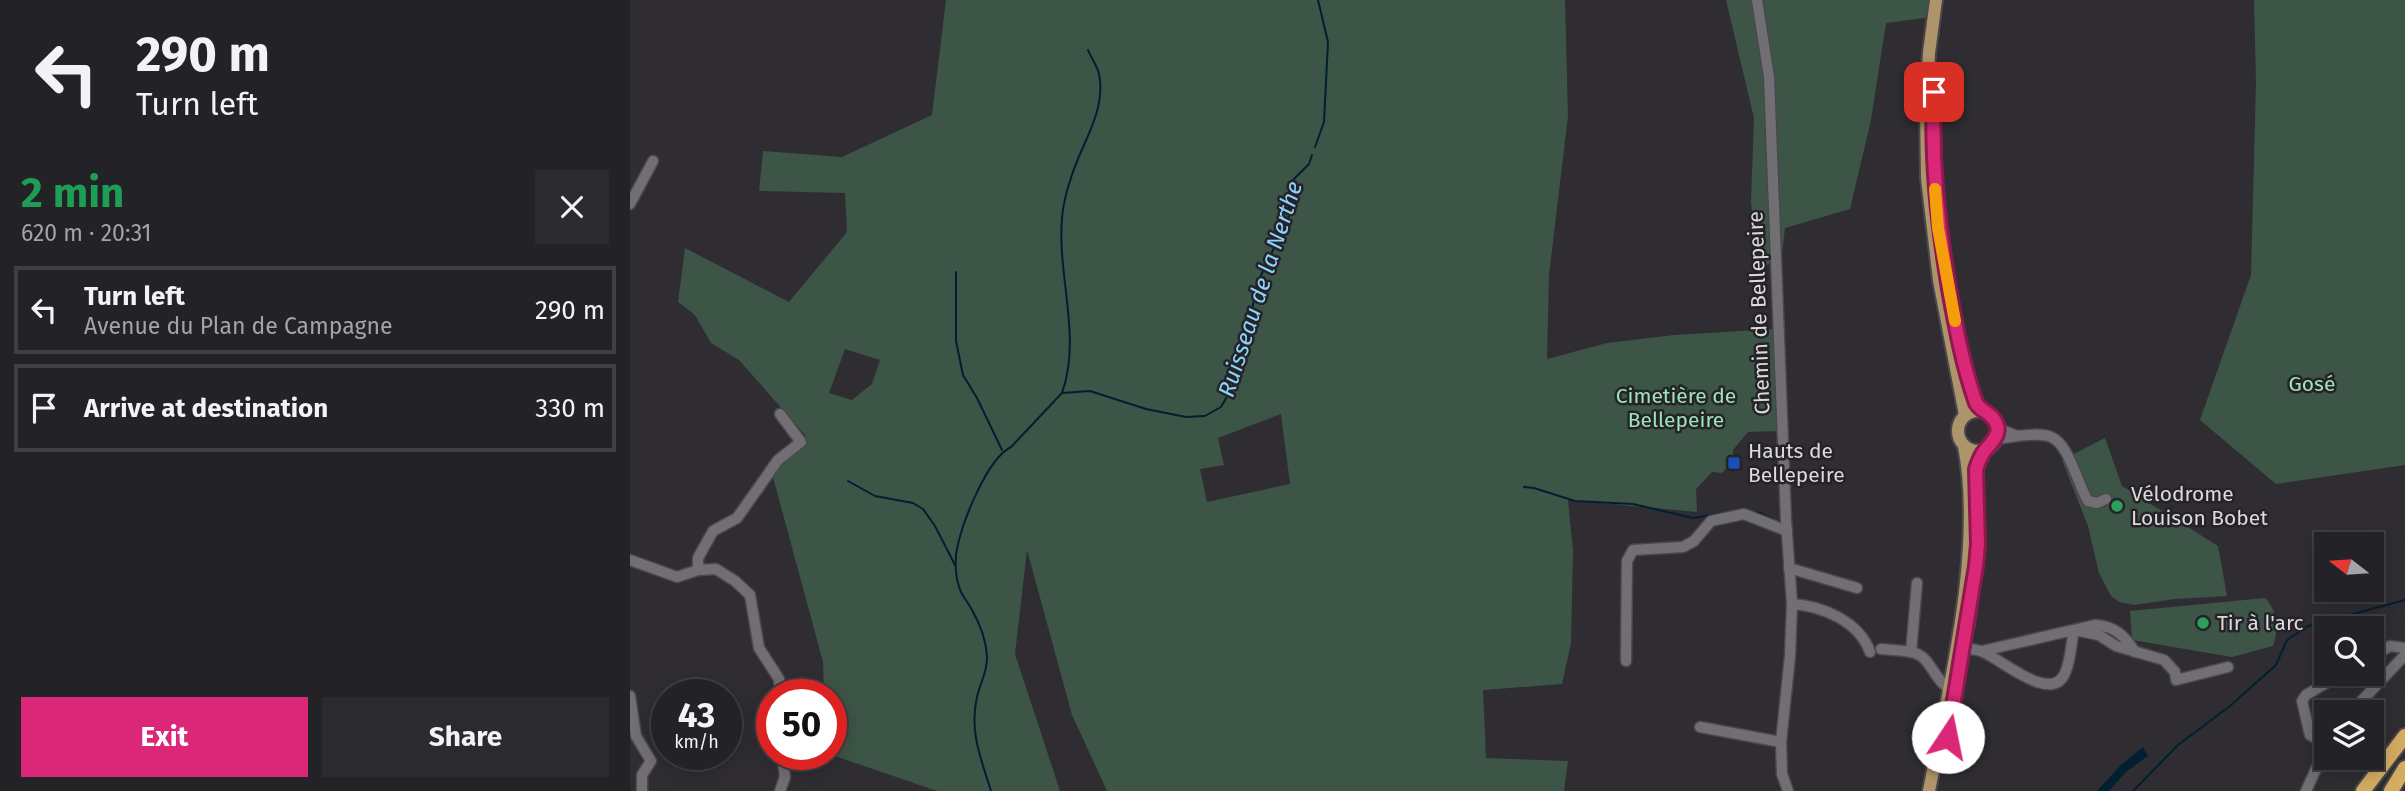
<!DOCTYPE html>
<html lang="en">
<head>
<meta charset="utf-8">
<style>
  :root { --surface:#232226; --page:#2b2a2e; --text:#f1f3f6; --muted:#a3a4a7; --line:#403f43; --accent:#db2777 }
  body { margin:0; font-family:"Fira Sans",sans-serif; background:var(--page); color:var(--text); height:100vh; display:flex; flex-direction:column; font-size:26px; white-space:nowrap }
  * { box-sizing:border-box; margin:0 }
  p { font-size:23px; color:var(--muted) }
  .icon { flex:none; width:38px; height:38px; fill:none; stroke:currentColor; stroke-width:2; stroke-linecap:round; stroke-linejoin:round }
  .map { position:relative; flex:1; overflow:hidden }
  .sheet { display:flex; flex-direction:column; background:var(--surface); width:630px }
  .sheet>* { flex:none }
  .top-card { background:#232226; color:var(--text); overflow:hidden }
  .needle { width:46px; rotate:287deg }
  .fabs { position:absolute; left:1684px; top:532px; display:grid; gap:14px }
  .fabs a { display:grid; place-items:center; width:70px; height:70px; border-radius:0px; background:var(--surface); box-shadow:0 4px 18px #0003,0 0 0 2px var(--line); font-size:35px }
  .speed { position:absolute; left:21px; top:679px; display:flex; gap:14px; font-size:35px; font-weight:700; text-align:center }
  .speed>* { display:grid; place-content:center; width:91px; height:91px; border-radius:50%; background:var(--surface); box-shadow:0 4px 18px #0003,0 0 0 2px var(--line); line-height:1 }
  .speed small { font-size:18px; font-weight:400 }
  .speed .limit { border:10px solid #d22; background:#fff; color:#111 }
  .pin { position:absolute; display:grid; place-items:center; width:60px; height:60px; color:#fff; margin:-30px; border-radius:14px; box-shadow:0 4px 10px #0006 }
  .me { position:absolute; width:77px; margin:-38px; rotate:11deg; stroke-linejoin:round; filter:drop-shadow(0 0 5px #0008) }
  .turn { display:flex; align-items:center; gap:24px; height:147px; padding:0 21px; font-size:32px }
  .turn .icon { width:91px; height:91px; stroke-width:2.5 }
  .turn b { display:block; font-size:49px; line-height:60px }
  .round { display:grid; place-items:center; flex:none; width:74px; height:74px; border-radius:0px; background:var(--page) }
  .headline { display:flex; align-items:center; justify-content:space-between; height:119px; padding:0 21px }
  h1 { font-size:42px; font-weight:700; line-height:52px; color:#1e9e55 }
  .primary-button { display:flex; gap:14px; margin-top:auto; padding:14px 21px }
  .primary-button a { flex:1; height:80px; border-radius:0px; background:var(--accent); color:#fff; font-size:28px; font-weight:700; line-height:80px; text-align:center }
  .primary-button a+a { background:var(--page); color:var(--text) }
  ul { padding:0; list-style:none }
  li { display:flex; align-items:center; gap:21px; height:88px; margin:0 14px 10px; padding:0 7px; border:4px solid var(--line); border-radius:0px }
  li div { flex:1 }
  li b { display:block; font-size:26px }
  li em { font-style:normal }
  main { display:flex; flex:1; min-height:0 }
  .map>svg:first-child { display:block }
  .green { fill:#3c5546; fill-rule:evenodd }
  .water { fill:#002031 }
  .lines { fill:none; stroke-linecap:round; stroke-linejoin:round }
  .stream { stroke:#002031; stroke-width:2 }
  .minor-casing { stroke:#4b484d; stroke-width:13 }
  .major-casing { stroke:#4b484d; stroke-width:16 }
  .highway-casing { stroke:#4b484d; stroke-width:18 }
  .minor { stroke:#726f74; stroke-width:10 }
  .major { stroke:#ad946a; stroke-width:12 }
  .highway { stroke:#d4ad63; stroke-width:14 }
  .route-casing { stroke:#8e194d; stroke-width:18 }
  .route { stroke:#db2777; stroke-width:12 }
  .slow { stroke:#f59e0b; stroke-width:12 }
  .transit-dot { fill:#1a4fb4; stroke:#262328; stroke-width:2.5 }
  .leisure-dot { fill:#2e9e5b; stroke:#262328; stroke-width:2.5 }
  .labels { text-anchor:middle; dominant-baseline:central; stroke-width:5; stroke-linejoin:round; paint-order:stroke }
  .street-label { font-size:21px; fill:#dcdadd; stroke:#262328 }
  .park-label { font-size:21px; fill:#9ce4b9; stroke:#262328 }
  .poi-label { font-size:21px; fill:#dcdadd; stroke:#262328; text-anchor:start }
  .water-label { font-size:23px; font-style:italic; fill:#8bd4fe; stroke:#262328 }
</style>
</head>
<body>
<main>
<section class="sheet">
<div class="top-card">
<div class="turn"><svg class="icon" aria-label="left" viewBox="0 0 24 24"><path d="M17 20v-9H6M10 6l-5 5 5 5"/></svg><div><b>290 m</b>Turn left</div></div>
</div>
<div class="headline"><div><h1>2 min</h1><p>620 m · 20:31</p></div><a class="round"><svg class="icon" aria-label="close" viewBox="0 0 24 24"><path d="M6 6l12 12M18 6L6 18"/></svg></a></div>
<ul>
<li><svg class="icon" aria-label="left" viewBox="0 0 24 24"><path d="M17 20v-9H6M10 6l-5 5 5 5"/></svg><div><b>Turn left</b><p>Avenue du Plan de Campagne</p></div><em>290 m</em></li>
<li><svg class="icon" aria-label="arrive" viewBox="0 0 24 24"><path d="M6 21V4h12l-3 4 3 4H6"/></svg><div><b>Arrive at destination</b></div><em>330 m</em></li>
</ul>
<div class="primary-button"><a>Exit</a><a>Share</a></div>
</section>
<div class="map">
<svg width="1775" height="791" viewBox="0 0 1775 791">
  <rect width="100%" height="100%" fill="#2f2d32"/>
  <g class="green">
    <path d="M316,0H935L938,116L919,275L917,359L977,343L1044,335L1145,329L1149,431L1118,432L1103,450V461L1092,473L1082,472L1066,489L1067,512L938,500L943,551L941,643L932,684L853,690L856,758L938,761L934,791H477L442,715L397,550L385,654L430,791H307L199,754H201V695H194L193,662L140,466L155,449L176,436L109,360L81,343L65,315L48,302L55,248L159,302L217,232L215,193L129,191L133,151L212,157L302,115ZM215,349L250,360L242,384L222,400L199,393ZM651,414L660,484L577,502L570,469L594,465L588,438Z"/>
    <path d="M1096,0H1299L1295,18L1256,23L1241,120L1220,209L1155,228L1152,254L1128,272L1121,201L1124,118Z"/>
    <path d="M1624,0H1775V465L1646,484L1570,420L1621,275L1626,83Z"/>
    <path d="M1475,438L1492,486L1588,546L1597,596L1545,599L1504,605L1489,602L1481,596L1469,573L1458,526L1432,460Z"/>
    <path d="M1635,598C1647,610 1649,629 1643,646L1602,657L1502,640L1500,611Z"/>
  </g>
  <path class="water" d="M1513,747L1518,756L1497,771L1479,791H1467L1491,765Z"/>
  <g class="lines">
    <g class="stream">
      <path d="M685,147L694,122L698,42L688,0"/>
      <path d="M326,272V341L333,375L347,398L372,450"/>
      <path d="M432,393C452,337 427,276 432,218C433,206 436,193 440,181C449,147 477,112 469,74C468,67 461,58 458,50"/>
      <path d="M218,481L245,496L283,503L293,509L305,526L325,565"/>
      <path d="M894,487L904,488L945,501L1003,504L1063,518L1099,512"/>
      <path d="M1122,512L1130,513L1148,522"/>
      <path d="M361,791C351,759 339,731 347,697C350,683 358,671 357,656C356,641 350,624 342,610C339,604 334,598 331,592C325,578 324,559 328,544C334,519 357,459 381,447L432,393L460,391L516,409L556,417L575,416L591,407L603,386L614,351L627,284L659,216V192L662,181L679,164L682,155"/>
      <path d="M1503,791L1548,745L1600,706L1646,665L1657,640L1678,626L1775,600"/>
    </g>
    <g class="minor-casing">
      <g id="minor">
        <path d="M1127,0L1139,77L1156,520L1162,604L1160,656L1151,742L1152,774L1158,791"/>
        <path d="M0,204L23,161"/>
        <path d="M1365,422L1374,431L1387,436L1366,439"/>
        <path d="M1387,436C1398,435 1411,433 1421,437C1439,444 1448,485 1458,501L1467,503L1476,499"/>
        <path d="M0,560L47,577L68,570L86,569L105,581L120,595L129,648L149,679L150,695"/>
        <path d="M1159,568L1227,588"/>
        <path d="M68,570V558L83,531L107,518L148,460L171,442L150,414"/>
        <path d="M1162,604C1192,606 1229,621 1240,652"/>
        <path d="M1333,648C1341,649 1348,649 1355,653C1373,661 1422,704 1435,673C1441,660 1441,643 1444,630L1469,635L1486,646L1534,660L1545,672L1546,680L1598,667"/>
        <path d="M1251,649C1262,650 1275,650 1285,653C1301,658 1304,680 1319,688"/>
        <path d="M1352,651L1465,625C1485,626 1495,636 1505,652"/>
        <path d="M1281,652L1287,583"/>
        <path d="M1741,657L1760,646L1775,648"/>
        <path d="M996,661L997,561L1003,550L1053,547L1064,541L1081,521L1114,514L1157,531"/>
        <path d="M0,696L6,736L21,761L12,775V791"/>
        <path d="M1721,712L1775,655"/>
        <path d="M1070,727L1151,742"/>
        <path d="M1696,744L1680,735L1672,701L1676,695L1712,674"/>
        <path d="M150,791L155,777L152,754"/>
        <path d="M1676,791L1696,747"/>
      </g>
    </g>
    <g class="major-casing">
      <g id="major">
        <path d="M1306,0L1299,53L1296,108L1297,178L1309,280L1335,415"/>
        <path d="M1327,335L1337,378L1351,411"/>
        <circle cx="1348" cy="431" r="20"/>
        <path d="M1345,490L1346,469L1356,449"/>
        <path d="M1338,625L1348,544L1347,518"/>
        <path d="M1299,791C1319,688 1354,549 1334,446"/>
      </g>
    </g>
    <g class="highway-casing">
      <g id="highway">
        <path d="M1733,791L1775,736"/>
        <path d="M1761,791L1775,768"/>
      </g>
    </g>
    <use href="#minor" class="minor"/>
    <use href="#major" class="major"/>
    <use href="#highway" class="highway"/>
  </g>
  <g class="lines">
    <g class="route-casing">
      <path id="route" d="M1304,92C1301,160 1308,222 1319,289C1326,328 1333,366 1346,403C1351,411 1357,411 1363,418C1375,433 1361,442 1353,453C1350,458 1348,463 1346,469L1348,544L1346,566L1318,737"/>
    </g>
    <use href="#route" class="route"/>
    <path class="slow" d="M1305,189L1308,228L1325,321"/>
  </g>
  <rect class="transit-dot" x="1097" y="456" width="14" height="14" rx="3.5"/>
  <g class="leisure-dot">
    <circle cx="1487" cy="506" r="7"/>
    <circle cx="1573" cy="623" r="7"/>
  </g>
  <g class="labels">
    <g class="street-label">
      <text transform="translate(1129 313) rotate(-92)">Chemin de Bellepeire</text>
    </g>
    <g class="park-label">
      <text x="1682" y="384">Gosé</text>
      <text x="1046" y="396">Cimetière de<tspan x="1046" dy="24">Bellepeire</tspan></text>
    </g>
    <g class="poi-label">
      <text x="1118" y="451">Hauts de<tspan x="1118" dy="24">Bellepeire</tspan></text>
      <text x="1501" y="494">Vélodrome<tspan x="1501" dy="24">Louison Bobet</tspan></text>
      <text x="1587" y="623">Tir à l'arc</text>
    </g>
    <g class="water-label">
      <text transform="translate(630 289) rotate(-72)">Ruisseau de la Nerthe</text>
    </g>
  </g>
</svg>
<div class="fabs">
<a><svg class="needle" viewBox="-14 -14 28 28"><path d="M0-13l5 13h-10z" fill="#e53935"/><path d="M0 13l5-13h-10z" fill="#a3a4a7"/></svg></a>
<a><svg class="icon" aria-label="search" viewBox="0 0 24 24"><circle cx="10" cy="10" r="6"/><path d="M15 15l6 6"/></svg></a>
<a><svg class="icon" aria-label="layers" viewBox="0 0 24 24"><path d="M12 4l9 5-9 5-9-5zM3 14l9 5 9-5"/></svg></a>
</div>
<div class="speed"><div>43<small>km/h</small></div><div class="limit">50</div></div>
<div class="pin" style="left:1304px;top:92px;background:#d93025"><svg class="icon" aria-label="arrive" viewBox="0 0 24 24"><path d="M6 21V4h12l-3 4 3 4H6"/></svg></div>
<svg class="me" style="left:1318px;top:737px" viewBox="-20 -20 40 40"><circle r="19" fill="#fff"/><path d="M0-13L10 11 0 6-10 11z" fill="#db2777"/></svg>
</div>
</main>
</body>
</html>
